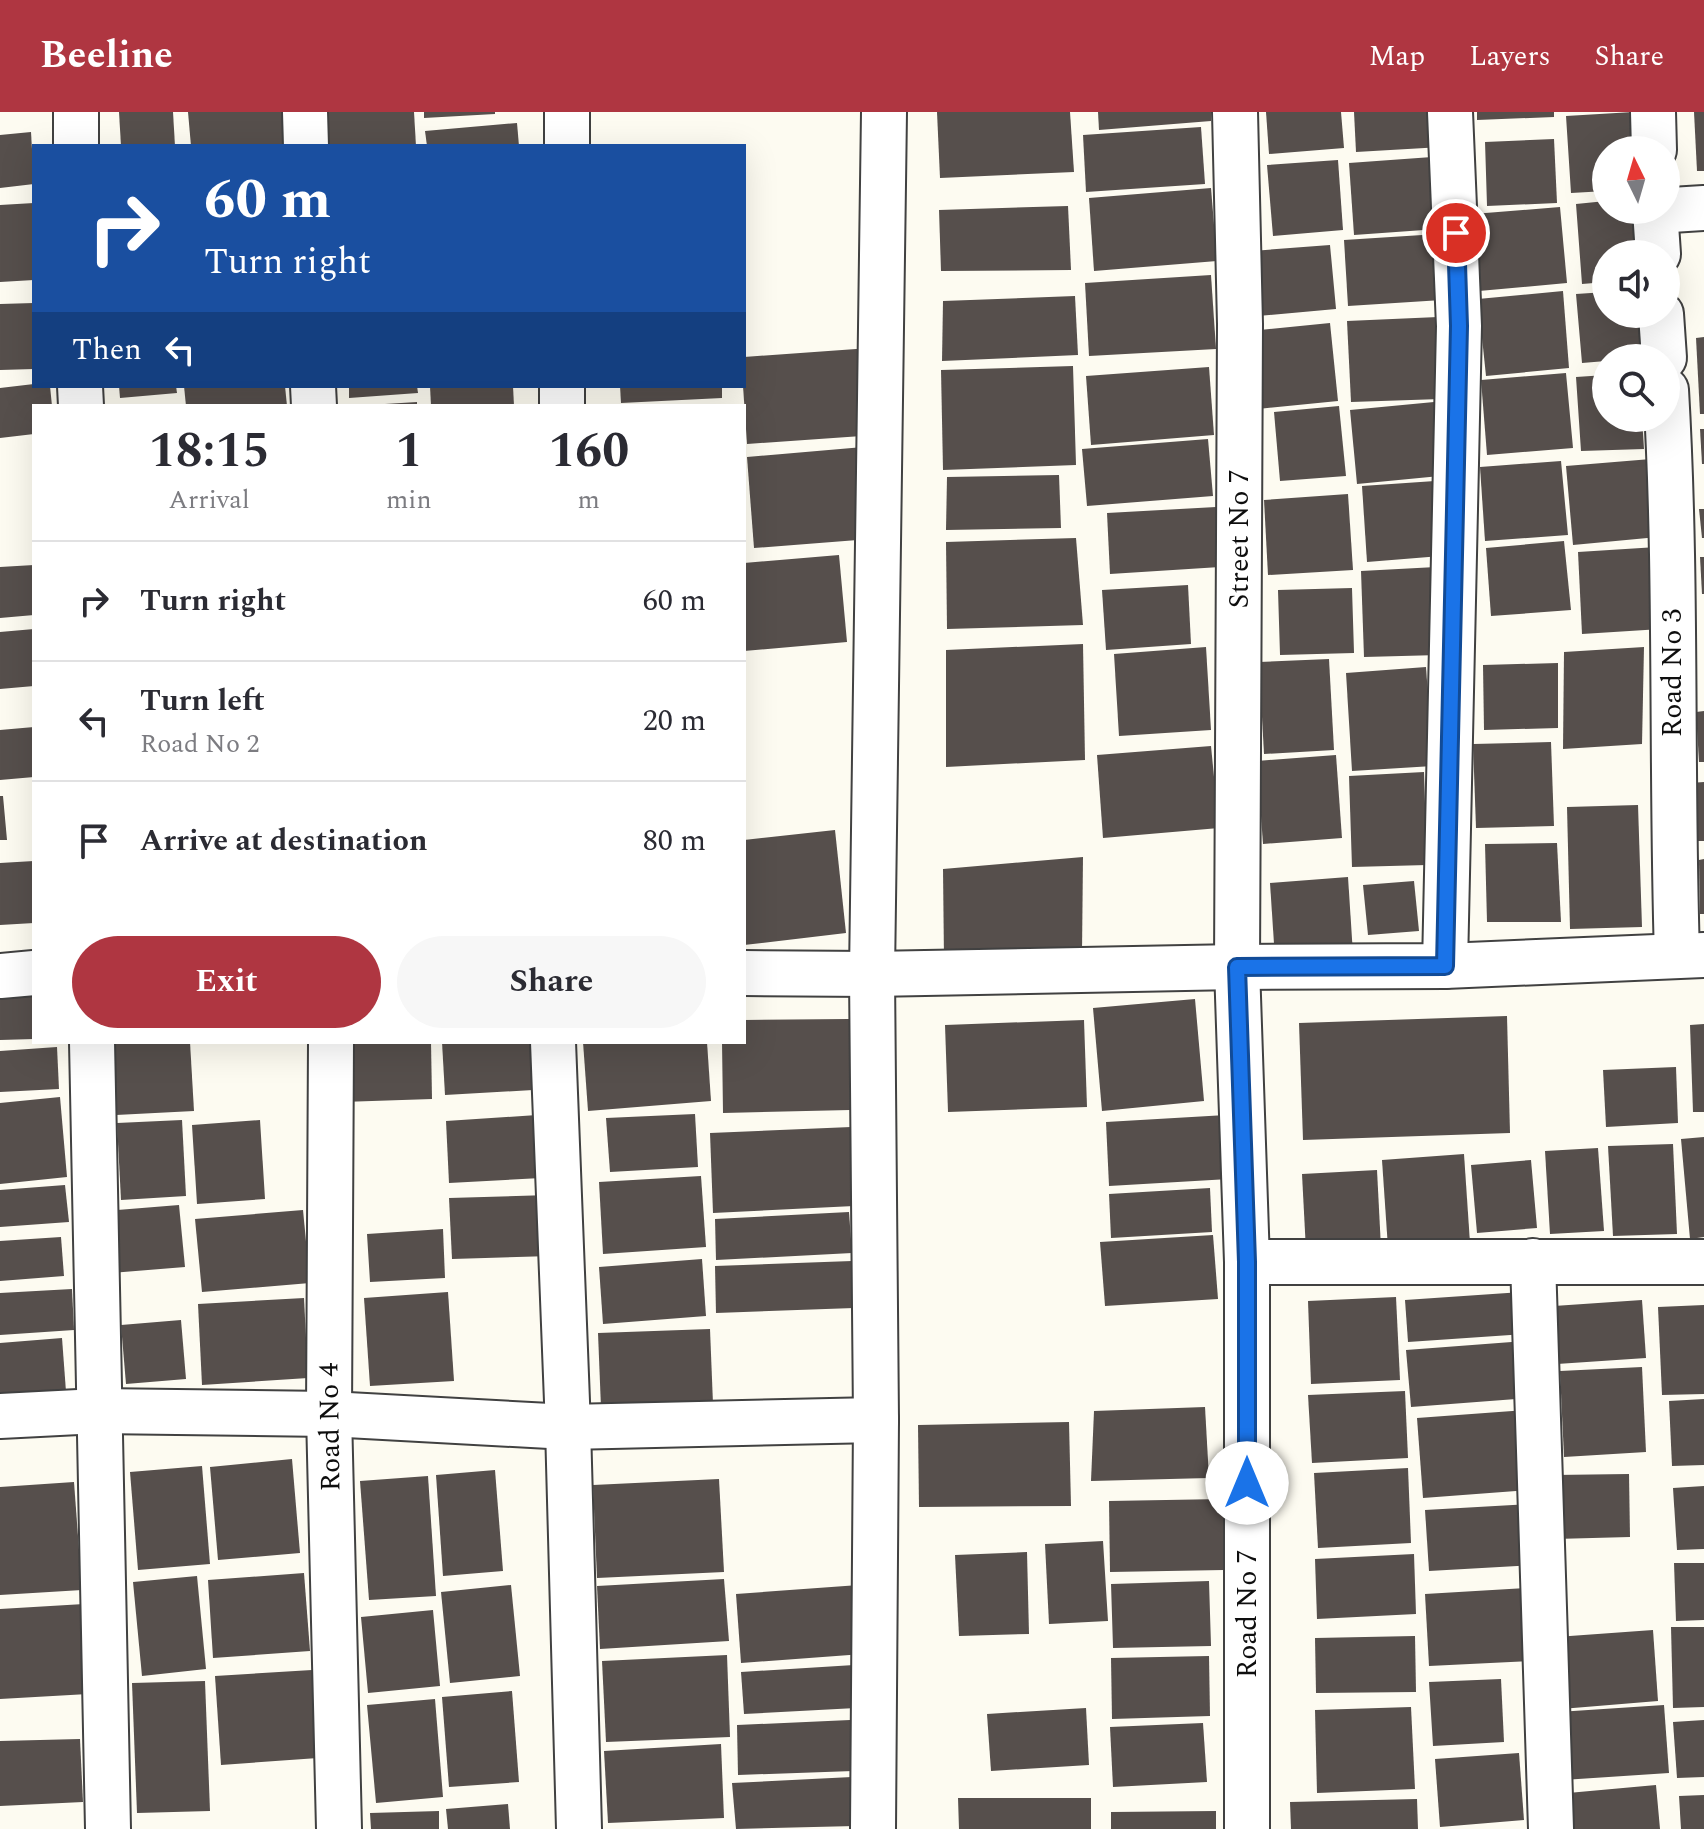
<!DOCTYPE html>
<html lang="en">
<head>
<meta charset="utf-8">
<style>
  :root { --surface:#fff; --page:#f7f7f7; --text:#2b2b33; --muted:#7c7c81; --line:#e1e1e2; --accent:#af3641 }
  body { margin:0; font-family:Spectral,serif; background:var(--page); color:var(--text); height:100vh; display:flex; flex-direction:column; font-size:30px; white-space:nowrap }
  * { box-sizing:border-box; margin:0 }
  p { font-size:26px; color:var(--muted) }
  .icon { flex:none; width:44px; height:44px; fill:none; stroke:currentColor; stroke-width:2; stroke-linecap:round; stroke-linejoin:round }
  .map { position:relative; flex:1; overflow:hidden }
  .drawer { position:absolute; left:32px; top:292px; width:714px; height:640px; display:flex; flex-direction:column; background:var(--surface); border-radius:0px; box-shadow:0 8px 32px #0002 }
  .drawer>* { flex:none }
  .banner { position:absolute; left:32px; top:32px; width:714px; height:244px; border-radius:0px; box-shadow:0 8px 32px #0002; background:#1a4fa0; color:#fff; overflow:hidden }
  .needle { width:52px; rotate:355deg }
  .tools { position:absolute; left:1592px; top:24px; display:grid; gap:16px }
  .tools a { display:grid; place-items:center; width:88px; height:88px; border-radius:50%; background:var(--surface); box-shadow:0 8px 32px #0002; font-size:40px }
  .pin { position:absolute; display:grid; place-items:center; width:68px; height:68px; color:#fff; margin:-34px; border:4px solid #fff; border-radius:50%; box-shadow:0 2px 8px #0007 }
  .me { position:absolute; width:88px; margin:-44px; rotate:0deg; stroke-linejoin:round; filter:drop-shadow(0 0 6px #0008) }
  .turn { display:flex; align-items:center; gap:28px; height:168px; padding:0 40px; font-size:36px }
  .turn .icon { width:104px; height:104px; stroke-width:2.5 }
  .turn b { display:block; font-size:56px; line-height:68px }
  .then { display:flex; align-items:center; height:76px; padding:0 40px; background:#0003; gap:16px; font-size:30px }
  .eta { display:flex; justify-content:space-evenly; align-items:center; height:136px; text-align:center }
  .eta b { font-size:48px; font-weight:700; line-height:56px }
  .primary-button { display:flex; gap:16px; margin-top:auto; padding:16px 40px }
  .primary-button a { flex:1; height:92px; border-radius:48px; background:var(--accent); color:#fff; font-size:32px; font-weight:700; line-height:92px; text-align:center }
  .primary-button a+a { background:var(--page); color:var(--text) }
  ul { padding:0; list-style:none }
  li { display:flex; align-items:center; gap:24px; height:120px; padding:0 40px; border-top:2px solid var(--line) }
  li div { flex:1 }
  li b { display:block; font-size:30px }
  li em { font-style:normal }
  header { display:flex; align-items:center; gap:48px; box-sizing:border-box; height:112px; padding:0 40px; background:var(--accent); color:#fff }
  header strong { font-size:38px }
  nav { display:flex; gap:44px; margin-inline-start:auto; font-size:28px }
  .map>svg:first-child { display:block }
  .building { fill:#564f4c }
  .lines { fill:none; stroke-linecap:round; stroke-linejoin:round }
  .minor-casing { stroke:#414141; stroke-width:48 }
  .minor { stroke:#fff; stroke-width:44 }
  .route-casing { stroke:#114b97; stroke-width:20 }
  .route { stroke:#1a73e8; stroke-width:14 }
  .labels { text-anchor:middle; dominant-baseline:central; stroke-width:8; stroke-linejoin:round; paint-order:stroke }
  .street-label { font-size:28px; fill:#0e0e0e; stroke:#fff }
</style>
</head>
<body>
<header>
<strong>Beeline</strong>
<nav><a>Map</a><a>Layers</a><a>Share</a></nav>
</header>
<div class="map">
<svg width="1704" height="1717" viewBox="0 0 1704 1717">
  <rect width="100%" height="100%" fill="#fdfbf1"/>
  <g class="building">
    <path d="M119,0H173L175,34H121Z"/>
    <path d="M188,0H282L285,34H191Z"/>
    <path d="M324,0H414L416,34H327Z"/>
    <path d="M424,0H495V2L424,6Z"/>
    <path d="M937,0H1070L1074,60L940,66Z"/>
    <path d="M1098,0H1211V9L1099,18Z"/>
    <path d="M1266,0H1341L1344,36L1269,42Z"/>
    <path d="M1354,0H1440L1442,35L1356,40Z"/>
    <path d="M1477,0H1554V5L1477,8Z"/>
    <path d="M1633,0L1636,38H1606V79L1571,81L1566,4Z"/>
    <path d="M1694,0H1704V59H1697Z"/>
    <path d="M517,11L519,34H427L425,19Z"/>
    <path d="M1201,15L1205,72L1086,80L1083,23Z"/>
    <path d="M31,20L34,72L0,76V23Z"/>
    <path d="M1554,27L1557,91L1487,94L1485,30Z"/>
    <path d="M1432,45L1438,117L1354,123L1349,51Z"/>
    <path d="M1338,48L1343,118L1273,124L1267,53Z"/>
    <path d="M1211,76L1217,149L1094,159L1089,86Z"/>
    <path d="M1606,89V98H1644L1648,142H1606V170L1582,172L1576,92Z"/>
    <path d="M34,91V168L0,170V93Z"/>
    <path d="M1068,94L1071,158L941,159L939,98Z"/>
    <path d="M1560,95L1567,171L1479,179L1473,102Z"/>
    <path d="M1438,122L1442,188L1348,194L1344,128Z"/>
    <path d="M1330,133L1336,197L1258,204L1252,139Z"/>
    <path d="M1211,163L1216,237L1089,244L1085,171Z"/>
    <path d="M1563,179L1569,256L1486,264L1478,187Z"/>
    <path d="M1606,180V202H1640L1644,246H1606V249L1582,251L1576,182Z"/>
    <path d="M1075,184L1078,243L942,249L943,189Z"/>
    <path d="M34,191V257L0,258V192Z"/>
    <path d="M1438,205L1441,287L1351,290L1347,209Z"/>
    <path d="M1330,211L1338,289L1258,297L1250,219Z"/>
    <path d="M1704,225V302H1700L1696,226Z"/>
    <path d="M870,236L876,323L747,332L743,274L744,245Z"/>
    <path d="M1073,254L1076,353L943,358L941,258Z"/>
    <path d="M1209,255L1214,323L1091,333L1086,264Z"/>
    <path d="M1566,261L1573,336L1487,343L1481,268Z"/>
    <path d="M1606,263V306H1642L1644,337L1581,339L1576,265Z"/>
    <path d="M34,272V274H50L52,294H34V322L0,326V276Z"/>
    <path d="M119,274H176L177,281L120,286Z"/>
    <path d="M184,274H285L287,294H186Z"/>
    <path d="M349,274H417L418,281L349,286Z"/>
    <path d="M430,274H513L514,294H431Z"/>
    <path d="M620,274H722V286L621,291Z"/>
    <path d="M417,290V294H385V292Z"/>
    <path d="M1434,290L1440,364L1357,372L1350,298Z"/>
    <path d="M1339,294L1346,364L1280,369L1274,300Z"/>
    <path d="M1700,317H1704V352H1702Z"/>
    <path d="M1208,327L1213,384L1087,394L1082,337Z"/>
    <path d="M875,334L883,426L754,436L747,345Z"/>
    <path d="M1651,347L1658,425L1573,433L1566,354Z"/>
    <path d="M1561,349L1568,423L1485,429L1480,355Z"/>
    <path d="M1059,363L1061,416L946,418L947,365Z"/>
    <path d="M1435,369L1441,444L1367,450L1362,374Z"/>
    <path d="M1348,382L1353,458L1268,463L1264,388Z"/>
    <path d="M1216,395L1220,455L1110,462L1107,401Z"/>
    <path d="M1699,397H1704V426H1702Z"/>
    <path d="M1076,426L1083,513L947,517L946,430Z"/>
    <path d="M1564,429L1571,498L1491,504L1486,436Z"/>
    <path d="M1657,435L1661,517L1582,522L1578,440Z"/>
    <path d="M839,443L847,530L744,539V451Z"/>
    <path d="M1700,445H1704V482H1702Z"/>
    <path d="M34,453V503L0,506V455Z"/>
    <path d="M1436,455L1439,543L1364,545L1361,459Z"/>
    <path d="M1188,473L1191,532L1106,538L1102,478Z"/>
    <path d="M1352,476L1354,541L1280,543L1278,478Z"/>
    <path d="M34,517V574L0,577V520Z"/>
    <path d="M1083,532L1085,648L946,655V538Z"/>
    <path d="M1206,535L1211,618L1119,624L1114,542Z"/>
    <path d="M1644,535L1642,632L1563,637L1564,540Z"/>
    <path d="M1329,547L1334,638L1264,642L1259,550Z"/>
    <path d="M1558,551V616L1484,618L1483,553Z"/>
    <path d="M1426,555L1433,654L1352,659L1346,561Z"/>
    <path d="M1704,599V650H1699L1696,600Z"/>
    <path d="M34,615V665L0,668V618Z"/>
    <path d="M1551,630L1554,714L1476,716L1473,632Z"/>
    <path d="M1211,634L1219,716L1103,726L1097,643Z"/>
    <path d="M1336,643L1342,726L1263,732L1257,649Z"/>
    <path d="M1424,660L1427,753L1352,755L1349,664Z"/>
    <path d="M1704,670V729H1692L1690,671Z"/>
    <path d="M0,684H3L7,728H0Z"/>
    <path d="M1638,693L1642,815L1570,817L1567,695Z"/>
    <path d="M835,718L846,821L744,833V728Z"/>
    <path d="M1557,731L1561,810H1487L1485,732Z"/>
    <path d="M1083,745L1082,840L944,848L943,757Z"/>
    <path d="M1704,747V802H1700L1699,748Z"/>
    <path d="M34,749V811L0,813V751Z"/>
    <path d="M1348,765L1353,842L1275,847L1270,771Z"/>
    <path d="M1414,769L1419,819L1368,823L1363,773Z"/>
    <path d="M0,873H34V927L0,928Z"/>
    <path d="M1195,887L1204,989L1102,999L1093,896Z"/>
    <path d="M1507,904L1510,1021L1303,1028L1299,911Z"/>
    <path d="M849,907L850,998L723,1001L722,930H744V908Z"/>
    <path d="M1084,908L1087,995L948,1000L945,913Z"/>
    <path d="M1704,912V1000H1693L1690,913Z"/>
    <path d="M112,930H190L194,999L116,1003Z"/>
    <path d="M341,930H431L432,987L342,990Z"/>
    <path d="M442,930H531L533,978L445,983Z"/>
    <path d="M583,930H707L711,989L588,999Z"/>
    <path d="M57,935L59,977L0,980V939Z"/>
    <path d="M1676,955L1678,1011L1606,1015L1603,958Z"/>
    <path d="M60,985L67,1065L0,1072V991Z"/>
    <path d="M695,1002L698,1055L610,1060L606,1006Z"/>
    <path d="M537,1003L541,1066L449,1071L446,1009Z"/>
    <path d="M1226,1003L1229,1067L1109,1074L1106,1010Z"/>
    <path d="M182,1008L186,1084L121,1088L117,1011Z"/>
    <path d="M260,1008L265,1087L197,1092L192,1013Z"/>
    <path d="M851,1015L854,1094L713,1101L710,1021Z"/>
    <path d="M1704,1025V1125L1690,1127L1681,1027Z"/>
    <path d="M1673,1032L1677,1122L1613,1124L1608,1034Z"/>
    <path d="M1598,1036L1604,1119L1550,1122L1545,1039Z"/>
    <path d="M1464,1042L1470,1131L1388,1136L1382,1048Z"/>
    <path d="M1531,1048L1537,1116L1477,1121L1471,1053Z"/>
    <path d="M1377,1058L1381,1136L1306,1139L1302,1062Z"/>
    <path d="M701,1064L706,1135L603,1142L599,1070Z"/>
    <path d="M65,1073L69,1110L0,1115V1078Z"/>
    <path d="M1210,1076L1212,1120L1111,1126L1109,1082Z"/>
    <path d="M549,1083L551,1144L452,1147L449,1086Z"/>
    <path d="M179,1093L185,1155L111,1161L105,1099Z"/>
    <path d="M303,1098L310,1171L202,1180L195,1107Z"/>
    <path d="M849,1100L852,1141L716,1148L715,1107Z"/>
    <path d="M443,1117L445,1166L370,1170L367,1122Z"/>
    <path d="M1213,1123L1218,1187L1105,1194L1100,1130Z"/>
    <path d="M61,1125L64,1164L0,1169V1129Z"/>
    <path d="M702,1147L706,1204L603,1212L599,1155Z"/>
    <path d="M852,1149L854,1196L716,1201L715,1154Z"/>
    <path d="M72,1177L74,1218L0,1223V1181Z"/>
    <path d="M448,1180L454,1269L370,1274L364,1186Z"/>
    <path d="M1522,1180L1525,1222L1408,1230L1405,1188Z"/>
    <path d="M1396,1185L1400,1268L1311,1272L1308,1189Z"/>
    <path d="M304,1186L308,1266L202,1273L198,1192Z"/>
    <path d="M1642,1188L1646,1246L1557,1252L1554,1194Z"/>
    <path d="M1704,1193V1282L1662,1283L1658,1195Z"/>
    <path d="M181,1208L186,1267L126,1272L121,1213Z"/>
    <path d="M710,1217L713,1292L601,1296L598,1221Z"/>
    <path d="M62,1226L67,1293L0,1298V1231Z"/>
    <path d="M1525,1229L1530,1286L1411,1295L1406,1238Z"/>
    <path d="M1642,1255L1646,1340L1564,1345L1560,1259Z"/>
    <path d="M1405,1279L1408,1346L1312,1351L1308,1283Z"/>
    <path d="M1704,1287V1353L1672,1354L1669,1289Z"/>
    <path d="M1205,1295L1209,1366L1091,1369L1094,1299Z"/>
    <path d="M1526,1298L1531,1378L1423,1386L1417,1306Z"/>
    <path d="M1069,1310L1071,1394L919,1395L918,1313Z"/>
    <path d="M292,1347L300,1441L218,1448L210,1355Z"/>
    <path d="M202,1354L210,1452L138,1458L130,1360Z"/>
    <path d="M1408,1356L1411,1431L1318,1436L1314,1361Z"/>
    <path d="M495,1358L503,1459L443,1464L436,1363Z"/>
    <path d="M1629,1362L1630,1425L1555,1427L1554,1363Z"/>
    <path d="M428,1364L436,1484L369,1488L360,1369Z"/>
    <path d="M719,1367L724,1460L597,1466L593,1373Z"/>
    <path d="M74,1370L82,1478L0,1483V1375Z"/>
    <path d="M1704,1374V1437L1677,1438L1673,1376Z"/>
    <path d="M1223,1387L1224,1458L1110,1460L1109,1389Z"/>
    <path d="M1529,1392L1533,1453L1429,1459L1425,1398Z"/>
    <path d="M1103,1429L1108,1509L1049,1512L1045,1432Z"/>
    <path d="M1027,1440L1029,1522L959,1524L955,1443Z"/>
    <path d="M1414,1442L1416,1502L1317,1507L1315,1447Z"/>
    <path d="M1674,1451H1704V1508L1676,1509Z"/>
    <path d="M304,1461L310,1539L213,1546L208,1468Z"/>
    <path d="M197,1464L206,1557L142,1564L133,1470Z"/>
    <path d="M724,1467L729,1529L600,1537L597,1474Z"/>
    <path d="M1209,1469L1211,1534L1113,1536L1111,1472Z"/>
    <path d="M511,1473L520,1564L450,1571L441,1480Z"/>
    <path d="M859,1473L863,1542L741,1551L736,1482Z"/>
    <path d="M1527,1476L1530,1549L1429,1554L1425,1482Z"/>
    <path d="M84,1492L88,1582L0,1587V1497Z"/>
    <path d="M433,1498L440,1574L368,1581L361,1505Z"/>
    <path d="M1671,1515H1704V1595L1673,1596Z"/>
    <path d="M1653,1518L1658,1589L1561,1597L1556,1525Z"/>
    <path d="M1415,1524L1416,1580L1316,1581L1315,1526Z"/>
    <path d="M727,1543L730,1625L606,1630L602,1549Z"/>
    <path d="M1209,1544L1210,1604L1112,1607L1111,1546Z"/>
    <path d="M854,1553L856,1596L744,1602L741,1560Z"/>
    <path d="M312,1558L318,1646L221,1653L215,1564Z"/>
    <path d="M1501,1567L1504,1630L1433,1634L1429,1570Z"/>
    <path d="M205,1569L210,1699L137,1701L132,1571Z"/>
    <path d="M512,1579L519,1670L449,1675L442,1585Z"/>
    <path d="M435,1587L443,1685L376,1691L367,1593Z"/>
    <path d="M1664,1593L1669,1661L1563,1668L1558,1600Z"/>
    <path d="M1411,1595L1415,1677L1317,1681L1315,1598Z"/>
    <path d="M1086,1596L1089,1653L991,1659L987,1602Z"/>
    <path d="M850,1608L853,1659L738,1663L737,1613Z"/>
    <path d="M1704,1608V1665L1677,1666L1673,1610Z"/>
    <path d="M1203,1611L1207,1670L1113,1675L1110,1615Z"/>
    <path d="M80,1627L83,1690L0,1694V1629Z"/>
    <path d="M721,1632L724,1706L608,1711L604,1639Z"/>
    <path d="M1519,1641L1524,1708L1440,1715L1435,1647Z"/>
    <path d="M852,1665L855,1714L736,1717L732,1671Z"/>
    <path d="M1656,1673L1660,1717H1561L1557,1682Z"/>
    <path d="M1704,1683V1717H1681L1679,1684Z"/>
    <path d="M958,1686H1091V1717H959Z"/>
    <path d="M1417,1687L1418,1717H1291L1290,1690Z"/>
    <path d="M508,1692L510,1717H448L446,1697Z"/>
    <path d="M439,1699V1717H371L370,1701Z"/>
    <path d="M1216,1699V1717H1111V1700Z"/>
  </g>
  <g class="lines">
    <g class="minor-casing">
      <g id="minor">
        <path d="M76,0V34"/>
        <path d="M305,0L306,34"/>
        <path d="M1235,0L1240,212L1237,855L1247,1150V1717"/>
        <path d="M1653,0L1654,38"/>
        <path d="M567,34V0"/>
        <path d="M1655,98L1658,142"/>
        <path d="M1655,99L1704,96"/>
        <path d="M1661,202L1664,246"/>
        <path d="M80,274L81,294"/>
        <path d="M313,274L314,294"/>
        <path d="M1666,278C1677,466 1671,655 1677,843"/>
        <path d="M562,294V274"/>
        <path d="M1445,854L1459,214L1450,0"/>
        <path d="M744,861L872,862L1237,855L1445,854L1704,843"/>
        <path d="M0,864L34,861"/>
        <path d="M92,930L108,1717"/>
        <path d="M331,930L329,1302L339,1717"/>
        <path d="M553,930L568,1315L579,1717"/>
        <path d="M1533,1149L1551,1717"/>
        <path d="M1247,1150H1704"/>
        <path d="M0,1304L98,1299L329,1302L568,1315L876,1308"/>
        <path d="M873,1717L876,1308L872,862L884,0"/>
      </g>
    </g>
    <use href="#minor" class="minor"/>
  </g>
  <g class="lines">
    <g class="route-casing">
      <path id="route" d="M1247,1371V1150L1237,855L1445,854L1459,214L1456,121"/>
    </g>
    <use href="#route" class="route"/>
  </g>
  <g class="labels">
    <g class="street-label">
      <text transform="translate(1239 427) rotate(-90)">Street No 7</text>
      <text transform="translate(1672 561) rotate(-90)">Road No 3</text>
      <text transform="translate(330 1315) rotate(-91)">Road No 4</text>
      <text transform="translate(1247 1502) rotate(-90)">Road No 7</text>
    </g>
  </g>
</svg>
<div class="tools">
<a><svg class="needle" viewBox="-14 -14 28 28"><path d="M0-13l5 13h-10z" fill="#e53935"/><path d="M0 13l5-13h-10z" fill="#7c7c81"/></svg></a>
<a><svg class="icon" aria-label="sound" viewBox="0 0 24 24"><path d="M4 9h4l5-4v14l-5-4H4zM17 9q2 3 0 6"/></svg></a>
<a><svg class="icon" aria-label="search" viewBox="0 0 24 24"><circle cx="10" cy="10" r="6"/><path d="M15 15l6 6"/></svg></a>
</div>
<div class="pin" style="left:1456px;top:121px;background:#d93025"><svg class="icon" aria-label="arrive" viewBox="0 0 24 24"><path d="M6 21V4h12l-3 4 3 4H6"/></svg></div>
<svg class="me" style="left:1247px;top:1371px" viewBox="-20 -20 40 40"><circle r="19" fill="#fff"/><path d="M0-13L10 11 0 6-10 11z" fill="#1a73e8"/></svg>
<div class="banner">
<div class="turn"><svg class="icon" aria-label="right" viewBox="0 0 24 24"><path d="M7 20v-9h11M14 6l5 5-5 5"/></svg><div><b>60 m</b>Turn right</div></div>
<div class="then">Then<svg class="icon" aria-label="left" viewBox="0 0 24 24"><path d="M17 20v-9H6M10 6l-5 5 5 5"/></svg></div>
</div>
<section class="drawer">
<div class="eta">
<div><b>18:15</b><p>Arrival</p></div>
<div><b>1</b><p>min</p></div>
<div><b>160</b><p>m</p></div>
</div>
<ul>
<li><svg class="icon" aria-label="right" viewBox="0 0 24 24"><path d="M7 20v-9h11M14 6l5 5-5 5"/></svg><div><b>Turn right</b></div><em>60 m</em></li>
<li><svg class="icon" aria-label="left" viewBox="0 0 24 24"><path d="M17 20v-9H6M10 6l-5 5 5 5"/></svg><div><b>Turn left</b><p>Road No 2</p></div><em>20 m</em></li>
<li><svg class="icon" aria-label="arrive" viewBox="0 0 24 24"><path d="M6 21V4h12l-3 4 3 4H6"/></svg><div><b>Arrive at destination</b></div><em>80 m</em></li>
</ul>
<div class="primary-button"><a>Exit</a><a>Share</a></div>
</section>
</div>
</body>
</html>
